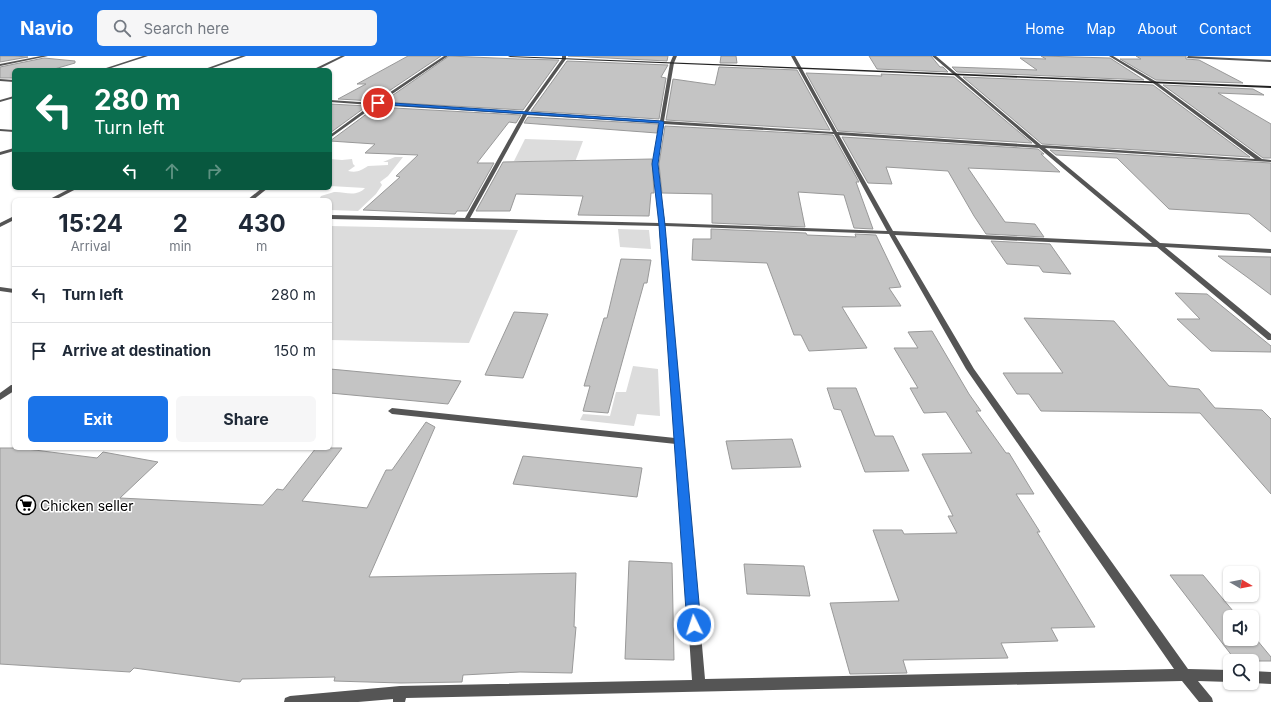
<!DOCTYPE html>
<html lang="en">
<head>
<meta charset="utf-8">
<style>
  :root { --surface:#fff; --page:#f6f6f7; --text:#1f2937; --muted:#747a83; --line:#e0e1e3; --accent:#1a73e8 }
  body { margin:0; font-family:Inter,sans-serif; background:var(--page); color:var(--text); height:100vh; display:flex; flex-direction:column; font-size:15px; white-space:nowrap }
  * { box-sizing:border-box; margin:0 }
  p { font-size:13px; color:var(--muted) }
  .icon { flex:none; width:22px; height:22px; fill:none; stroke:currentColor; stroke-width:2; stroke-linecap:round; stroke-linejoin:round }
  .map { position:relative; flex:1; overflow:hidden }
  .side { position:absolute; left:12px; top:142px; width:320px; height:252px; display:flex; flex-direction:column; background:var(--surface); border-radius:6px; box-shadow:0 1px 3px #0004 }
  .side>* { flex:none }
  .top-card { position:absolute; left:12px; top:12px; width:320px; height:122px; border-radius:6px; box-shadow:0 1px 3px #0004; background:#0b6e4f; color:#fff; overflow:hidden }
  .needle { width:26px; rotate:100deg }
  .buttons { position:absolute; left:1223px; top:510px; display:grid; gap:8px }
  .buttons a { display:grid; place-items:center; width:36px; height:36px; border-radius:6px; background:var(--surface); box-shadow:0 1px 3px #0004; font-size:20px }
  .pin { position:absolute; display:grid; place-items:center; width:34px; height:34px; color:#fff; margin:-17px; border:2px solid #fff; border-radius:50%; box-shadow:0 1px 4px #0007 }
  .me { position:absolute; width:44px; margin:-22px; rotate:356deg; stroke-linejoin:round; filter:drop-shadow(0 0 3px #0008) }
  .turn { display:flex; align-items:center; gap:14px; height:84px; padding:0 16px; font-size:18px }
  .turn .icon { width:52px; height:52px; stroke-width:2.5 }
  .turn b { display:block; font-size:28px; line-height:34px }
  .lanes { display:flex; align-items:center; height:38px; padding:0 16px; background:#0003; justify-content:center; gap:20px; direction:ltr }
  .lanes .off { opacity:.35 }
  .eta { display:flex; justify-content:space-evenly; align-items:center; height:68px; text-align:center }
  .eta b { font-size:24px; font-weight:700; line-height:28px }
  .action { display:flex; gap:8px; margin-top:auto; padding:8px 16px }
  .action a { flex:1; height:46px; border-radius:6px; background:var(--accent); color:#fff; font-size:16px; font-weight:700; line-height:46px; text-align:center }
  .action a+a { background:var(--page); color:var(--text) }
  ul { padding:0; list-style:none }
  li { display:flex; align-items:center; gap:12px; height:56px; padding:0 16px; border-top:1px solid var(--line) }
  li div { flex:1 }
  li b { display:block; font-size:15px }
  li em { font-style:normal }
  header { display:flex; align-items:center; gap:24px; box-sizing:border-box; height:56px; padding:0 20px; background:var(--accent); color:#fff }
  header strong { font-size:19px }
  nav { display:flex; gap:22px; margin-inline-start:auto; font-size:14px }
  .search { width:280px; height:36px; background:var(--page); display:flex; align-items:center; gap:10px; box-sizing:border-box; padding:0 14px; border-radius:6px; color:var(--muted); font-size:15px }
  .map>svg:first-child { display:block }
  .green { fill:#dcdcdc }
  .building { fill:#c4c4c4; stroke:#999 }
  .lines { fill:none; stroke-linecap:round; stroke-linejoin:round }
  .street { fill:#555; fill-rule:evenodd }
  .secondary { fill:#222; fill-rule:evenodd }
  .route { fill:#1a73e8; stroke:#114b97 }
  .labels { text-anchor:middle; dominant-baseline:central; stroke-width:3; stroke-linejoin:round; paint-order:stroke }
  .near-poi-label { font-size:14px; fill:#000; stroke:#fff; text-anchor:start }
</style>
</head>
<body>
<header>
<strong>Navio</strong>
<div class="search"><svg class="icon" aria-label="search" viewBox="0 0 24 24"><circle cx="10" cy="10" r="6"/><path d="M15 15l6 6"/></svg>Search here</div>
<nav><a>Home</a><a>Map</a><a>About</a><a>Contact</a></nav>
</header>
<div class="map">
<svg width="1271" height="646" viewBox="0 0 1271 646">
  <rect width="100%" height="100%" fill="#fff"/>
  <g class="green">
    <path d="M525,83L583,85L575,106L514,105Z"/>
    <path d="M395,101H403L388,120L380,126L382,129L376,138L358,155L330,154V144H319L321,140C325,139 330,137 334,136C343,135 356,142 365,132L330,130V103L342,104L352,103L353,108L355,110L348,115C358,117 361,114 368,110L388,109V106H383Z"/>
    <path d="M330,170L518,174L469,287L330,284Z"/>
    <path d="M618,173L649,174L651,193L620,191Z"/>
    <path d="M633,310L658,313L660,360L637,358L634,370L580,364L583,358L610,360L616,336H626Z"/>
  </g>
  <g class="building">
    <path d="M0,0H14L28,1L0,6Z"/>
    <path d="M408,0H441L374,45L338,43L366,28H357Z"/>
    <path d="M449,0L518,3L559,4L523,54L383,46Z"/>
    <path d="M568,0H668L667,5Z"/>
    <path d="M721,0H736L737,7H720Z"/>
    <path d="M869,0H931L940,11H943L948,16L877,13Z"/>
    <path d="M1041,0L1110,2L1144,24L957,16L952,11L1037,14L1020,2L1046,3Z"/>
    <path d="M1136,0H1186V3L1199,4L1243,27L1156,24L1120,3H1141Z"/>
    <path d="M44,2L75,5V7L51,14H14V22H0V11Z"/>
    <path d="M567,5L668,9L661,21L666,22L659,63L531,55Z"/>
    <path d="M719,11L797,14L830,74L666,64L673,23L715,29Z"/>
    <path d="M806,17L882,20L881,18L954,21L1032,87L838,75Z"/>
    <path d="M963,21L1153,29L1250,101L1042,88Z"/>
    <path d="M1163,29L1253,33L1264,39L1218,37L1271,68V102H1263Z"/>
    <path d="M330,48L367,50L330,77Z"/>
    <path d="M376,51L521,59L516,67L509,66L477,107H494L467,155H457L455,158L363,154L400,121L396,120L418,99L365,97L375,88L330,85Z"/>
    <path d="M528,61L658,68L657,77L524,67Z"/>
    <path d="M665,70L833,79L859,126H856L873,173L854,172L844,139L798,136L805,171L712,167V138L662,137L659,108Z"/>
    <path d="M842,81L1038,93L1044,98H1041L1060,116L968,112L1005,166L1035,168L1044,181L986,178L974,160L948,115L886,111L892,128L868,127Z"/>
    <path d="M1050,94L1271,107V176L1249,158L1169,153L1117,102L1056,99Z"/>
    <path d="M652,103L654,137H651L649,160L578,159L583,140L516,138L510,155H476L503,106Z"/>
    <path d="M711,173L806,177L807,179L856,181L855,178L876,179L901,231L889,232L901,250L842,251L867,292L809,295L801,279H794L767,207L692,204L693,183H711Z"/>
    <path d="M991,185L1050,188L1071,218L1043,216L1039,210L1007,208Z"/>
    <path d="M1218,200L1271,201V239L1247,221Z"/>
    <path d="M621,203L651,204L647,227H644L608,357L583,355L590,330H584L604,262H607Z"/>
    <path d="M1175,237L1207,238L1271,290V296L1211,295L1177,263H1200Z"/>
    <path d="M514,256L548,258L523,322L485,319Z"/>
    <path d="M1024,262L1114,265L1169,330L1199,333L1215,352L1262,354L1271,363V438L1200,357L1041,355L1029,338H1017L1003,317H1063Z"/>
    <path d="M932,275L969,338L981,355H976L1006,397H1009L1034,438H1016L1040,476H1037L1095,571L1051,572L1058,585L1001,587L1008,602L903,604L907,617L850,618L830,547L899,545L873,474H902L904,478L957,477L948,460H953L922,398L972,397L946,356L924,357L910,332H918L894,292H918L908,276Z"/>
    <path d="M330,313L394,319L461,325L448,348L330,337Z"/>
    <path d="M827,332H856L875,380H893L909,415L865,416L841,354L834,353Z"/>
    <path d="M426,366L435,371L369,521L576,517L574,571H576L572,617L520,616L463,619L462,626L401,627L334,625L335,621L242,623L240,626L134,612L130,616L0,608V392H19L97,402L103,396L158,406L120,442L263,449L277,433L283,434L316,392H342L302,445L367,452L386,414H392Z"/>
    <path d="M792,383L801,411L732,413L726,385Z"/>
    <path d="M523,400L642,412L637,441L513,428Z"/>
    <path d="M629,505L672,507L674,604L625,603Z"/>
    <path d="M744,508L804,510L810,540L747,538Z"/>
    <path d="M1170,519H1203L1238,561H1230V583H1252V578L1271,601V605H1236Z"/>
  </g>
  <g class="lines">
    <g class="street">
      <path d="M41,0H48L0,10V8Z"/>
      <path d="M143,0H148L105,14H100Z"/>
      <path d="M241,0H246L207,14H202Z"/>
      <path d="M341,0H345L317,14H312Z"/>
      <path d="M444,0H448L379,47L524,56L562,3V0H566V3L528,56L660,65L670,7L673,0H677L674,7L664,65L833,76L791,0H795L837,76L1036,89L932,0H936L1041,89L1255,103L1153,27L1109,0H1113L1155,25L1262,103L1271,104V106L1045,92L1160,187L1271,193V197L1165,191L1271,278V284H1268L1157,191L895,179L974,313L1188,613L1230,614V626L1198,625L1212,642L1213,646H1199L1182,625L406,642L405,646H393V643L358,646H284L285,642L290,640L400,630L692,624L676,388L392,358L388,355L392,352L675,382L659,170L330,163V159L465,162L523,58L376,49L330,82V79L371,49L330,46V44L374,47ZM527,59L660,67L653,108L659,167L470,162ZM664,68L834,78L887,175L665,167L657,108ZM839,79L1039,92L1152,187L893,175ZM665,170L889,178L966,313L1174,613L705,623Z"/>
      <path d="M1188,0L1271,4V6L1187,2Z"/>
      <path d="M0,23L14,24V26L0,25Z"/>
      <path d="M14,40V42L0,46V44Z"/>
      <path d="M0,73L14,74V76L0,75Z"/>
      <path d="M14,92V95L0,99V96Z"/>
      <path d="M71,132H78L55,144H48Z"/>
      <path d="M262,132H268L253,144H247Z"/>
      <path d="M14,160V164L0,171V167Z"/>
      <path d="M0,231L14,233V237L0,235Z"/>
      <path d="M11,329H14V335L0,344V337Z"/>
      <path d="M1252,615L1271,616V628L1252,627Z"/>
    </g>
    <path class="secondary" d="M508,0L1271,30V32L510,1Z"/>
  </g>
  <path class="route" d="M378,46L662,65L664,66L658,108L665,169L701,569L699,573L694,575L689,573L687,569L659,169L652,108L659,67L377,48Z"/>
  <defs>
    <g id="supermarket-ring" transform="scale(1)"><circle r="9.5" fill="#fff" stroke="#000" stroke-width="1.5"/><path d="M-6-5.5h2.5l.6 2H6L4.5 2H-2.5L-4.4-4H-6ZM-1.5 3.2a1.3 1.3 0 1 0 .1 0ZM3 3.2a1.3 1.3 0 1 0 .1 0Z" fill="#000"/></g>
  </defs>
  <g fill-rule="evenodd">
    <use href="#supermarket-ring" x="26" y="449"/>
  </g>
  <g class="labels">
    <g class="near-poi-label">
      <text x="40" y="449">Chicken seller</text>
    </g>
  </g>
</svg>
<div class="buttons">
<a><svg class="needle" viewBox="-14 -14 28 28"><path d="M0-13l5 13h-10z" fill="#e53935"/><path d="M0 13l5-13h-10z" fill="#747a83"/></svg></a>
<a><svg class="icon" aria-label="sound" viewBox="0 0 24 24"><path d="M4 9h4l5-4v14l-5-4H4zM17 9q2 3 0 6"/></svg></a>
<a><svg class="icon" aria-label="search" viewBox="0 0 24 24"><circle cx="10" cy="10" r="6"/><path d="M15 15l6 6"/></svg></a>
</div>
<div class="pin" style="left:378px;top:47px;background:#d93025"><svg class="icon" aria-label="arrive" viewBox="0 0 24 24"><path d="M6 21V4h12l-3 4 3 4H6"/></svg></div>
<svg class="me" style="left:694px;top:569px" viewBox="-20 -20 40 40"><circle r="17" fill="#1a73e8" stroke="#fff" stroke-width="3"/><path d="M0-11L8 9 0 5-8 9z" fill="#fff"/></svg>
<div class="top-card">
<div class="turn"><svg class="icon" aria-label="left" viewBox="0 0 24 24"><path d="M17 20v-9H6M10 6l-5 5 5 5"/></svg><div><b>280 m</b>Turn left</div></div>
<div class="lanes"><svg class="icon" aria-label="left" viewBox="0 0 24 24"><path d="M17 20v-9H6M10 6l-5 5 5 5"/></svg><svg class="icon off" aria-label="ahead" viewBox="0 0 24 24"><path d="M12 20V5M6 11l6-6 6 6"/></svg><svg class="icon off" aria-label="right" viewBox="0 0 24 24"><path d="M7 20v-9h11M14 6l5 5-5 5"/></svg></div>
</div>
<section class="side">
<div class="eta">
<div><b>15:24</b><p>Arrival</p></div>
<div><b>2</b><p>min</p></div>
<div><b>430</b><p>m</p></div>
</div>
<ul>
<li><svg class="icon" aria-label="left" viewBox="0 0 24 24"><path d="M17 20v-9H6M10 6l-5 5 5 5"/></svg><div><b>Turn left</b></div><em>280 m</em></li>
<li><svg class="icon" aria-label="arrive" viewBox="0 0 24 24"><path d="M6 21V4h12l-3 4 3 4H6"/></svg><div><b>Arrive at destination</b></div><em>150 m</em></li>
</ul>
<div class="action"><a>Exit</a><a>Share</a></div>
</section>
</div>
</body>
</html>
